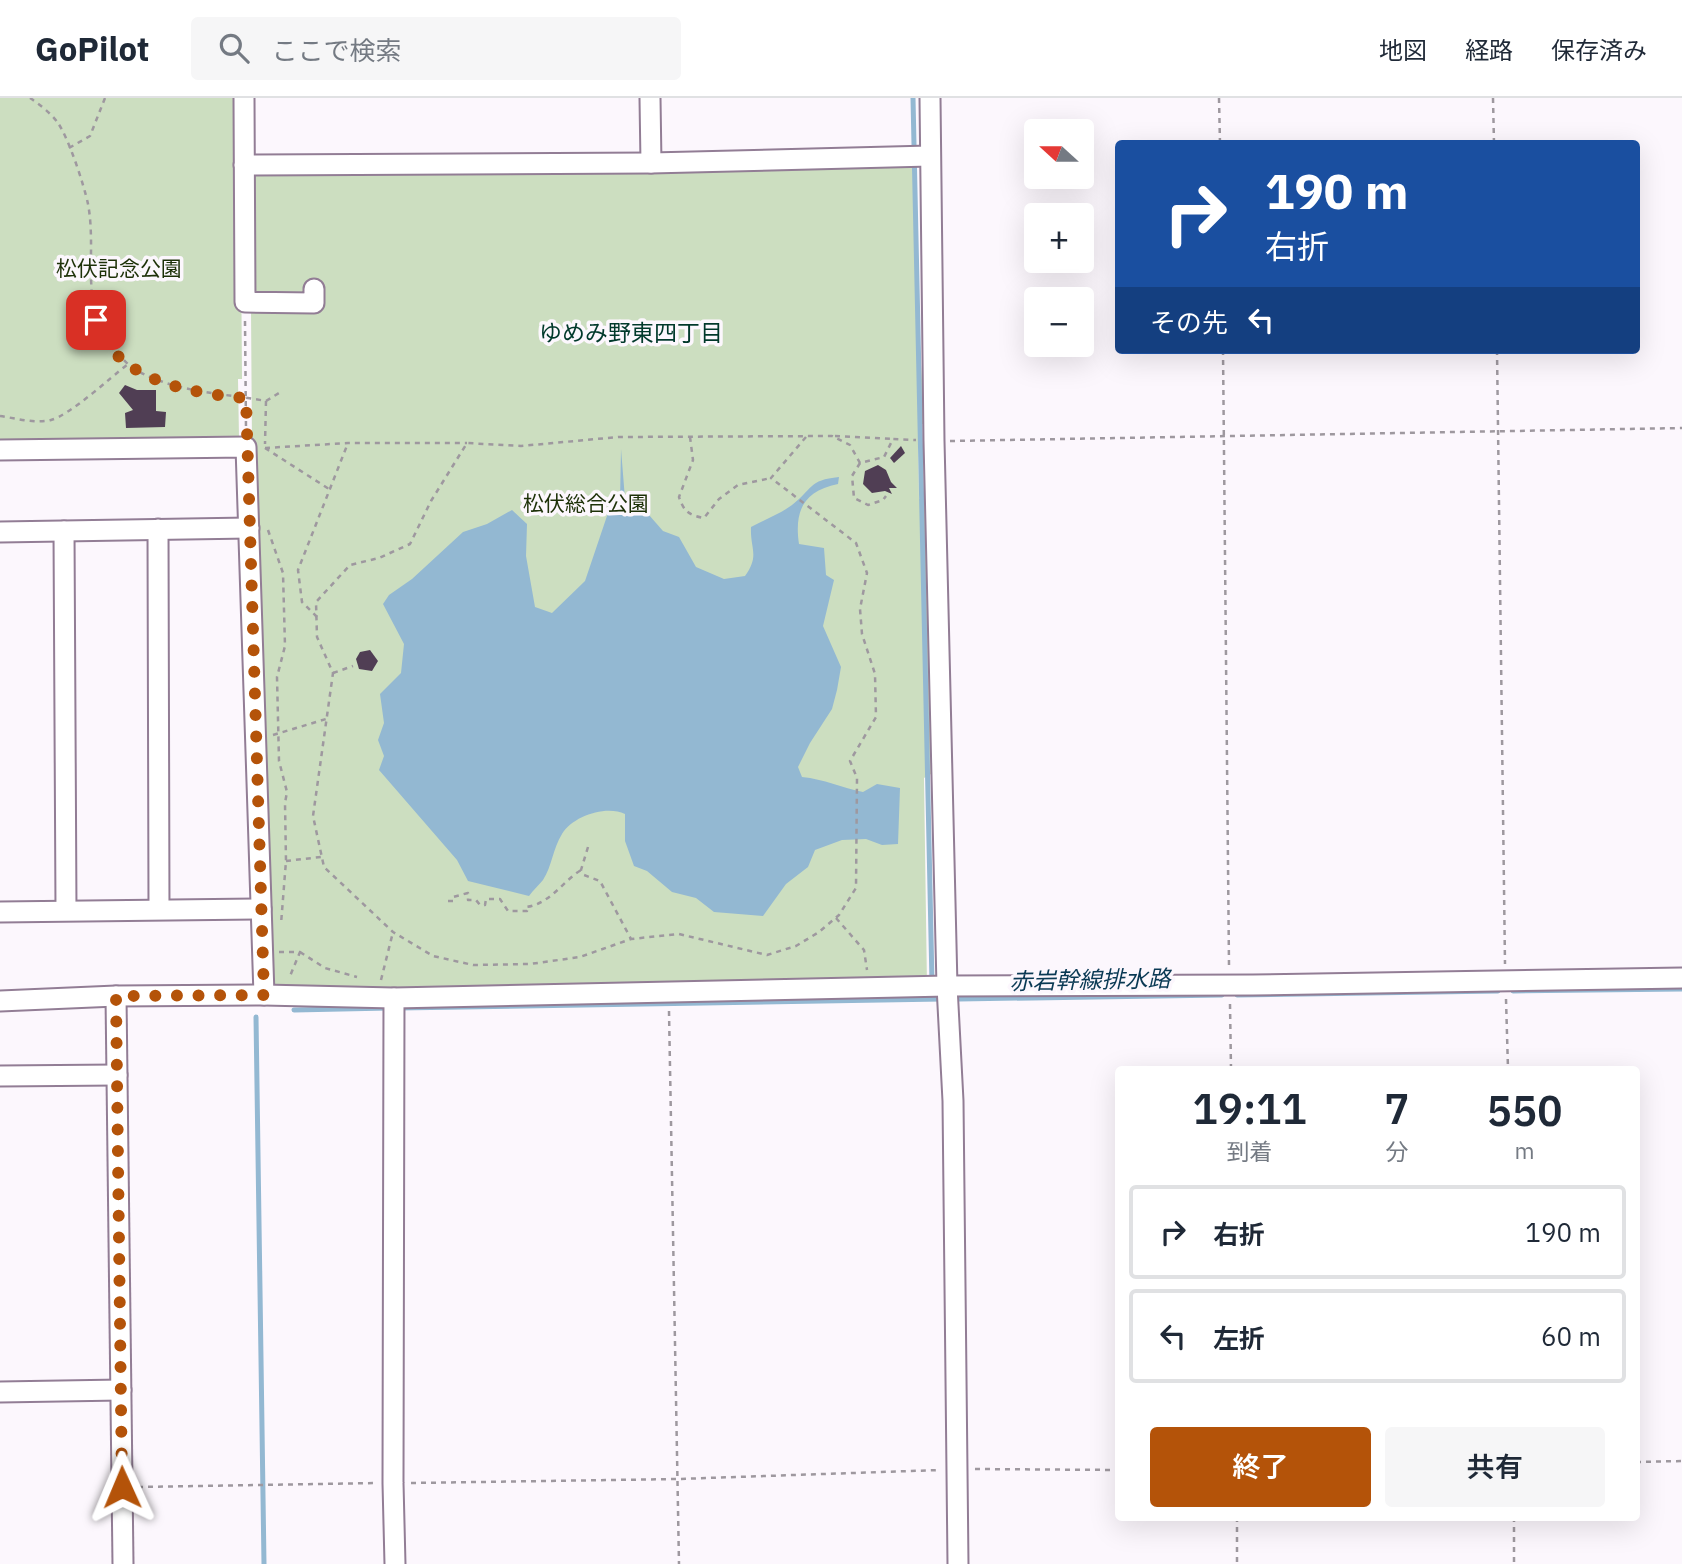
<!DOCTYPE html>
<html lang="ja">
<head>
<meta charset="utf-8">
<style>
  :root { --surface:#fff; --page:#f6f6f7; --text:#1f2937; --muted:#747a83; --line:#e0e1e3; --accent:#b45309 }
  body { margin:0; font-family:"IBM Plex Sans","Noto Sans JP",sans-serif; background:var(--page); color:var(--text); height:100vh; display:flex; flex-direction:column; font-size:26px; white-space:nowrap }
  * { box-sizing:border-box; margin:0 }
  p { font-size:23px; color:var(--muted) }
  .icon { flex:none; width:38px; height:38px; fill:none; stroke:currentColor; stroke-width:2; stroke-linecap:round; stroke-linejoin:round }
  .map { position:relative; flex:1; overflow:hidden }
  .details { position:absolute; left:1115px; top:968px; width:525px; height:455px; display:flex; flex-direction:column; background:var(--surface); border-radius:7px; box-shadow:0 7px 28px #0002 }
  .details>* { flex:none }
  .top-card { position:absolute; left:1115px; top:42px; width:525px; height:214px; border-radius:7px; box-shadow:0 7px 28px #0002; background:#1a4fa0; color:#fff; overflow:hidden }
  .needle { width:46px; rotate:291deg }
  .controls { position:absolute; left:1024px; top:21px; display:grid; gap:14px }
  .controls a { display:grid; place-items:center; width:70px; height:70px; border-radius:7px; background:var(--surface); box-shadow:0 7px 28px #0002; font-size:35px }
  .pin { position:absolute; display:grid; place-items:center; width:60px; height:60px; color:#fff; margin:-30px; border-radius:14px; box-shadow:0 4px 10px #0006 }
  .me { position:absolute; width:77px; margin:-38px; rotate:359deg; stroke-linejoin:round; filter:drop-shadow(0 0 5px #0008) }
  .turn { display:flex; align-items:center; gap:24px; height:147px; padding:0 35px; font-size:32px }
  .turn .icon { width:91px; height:91px; stroke-width:2.5 }
  .turn b { display:block; font-size:49px; line-height:60px }
  .then { display:flex; align-items:center; height:66px; padding:0 35px; background:#0003; gap:14px; font-size:26px }
  .eta { display:flex; justify-content:space-evenly; align-items:center; height:119px; text-align:center }
  .eta b { font-size:42px; font-weight:600; line-height:49px }
  .action { display:flex; gap:14px; margin-top:auto; padding:14px 35px }
  .action a { flex:1; height:80px; border-radius:7px; background:var(--accent); color:#fff; font-size:28px; font-weight:600; line-height:80px; text-align:center }
  .action a+a { background:var(--page); color:var(--text) }
  ul { padding:0; list-style:none }
  li { display:flex; align-items:center; gap:21px; height:94px; margin:0 14px 10px; padding:0 21px; border:4px solid var(--line); border-radius:7px }
  li div { flex:1 }
  li b { display:block; font-size:26px }
  li em { font-style:normal }
  header { display:flex; align-items:center; gap:42px; box-sizing:border-box; height:98px; padding:0 35px; background:var(--surface); border-bottom:2px solid var(--line) }
  header strong { font-size:33px }
  nav { display:flex; gap:38px; margin-inline-start:auto; font-size:24px }
  .search { width:490px; height:63px; background:var(--page); display:flex; align-items:center; gap:18px; box-sizing:border-box; padding:0 24px; border-radius:7px; color:var(--muted); font-size:26px }
  .map>svg:first-child { display:block }
  .green { fill:#ccdec0 }
  .water { fill:#93b8d2 }
  .lines { fill:none; stroke-linecap:round; stroke-linejoin:round }
  .stream { stroke:#93b8d2; stroke-width:5 }
  .building { fill:#503e54 }
  .minor-casing { stroke:#927d95; stroke-width:23 }
  .path { stroke:#9e989f; stroke-width:2.5; stroke-dasharray:5 5; stroke-linecap:butt }
  .minor { stroke:#fff; stroke-width:19 }
  .route { stroke:#b45309; stroke-width:12; stroke-dasharray:0 21.6 }
  .labels { text-anchor:middle; dominant-baseline:central; stroke-width:7; stroke-linejoin:round; paint-order:stroke }
  .park-label { font-size:21px; fill:#1d3108; stroke:#fcf7fd }
  .neighbourhood-label { font-size:23px; fill:#01392b; stroke:#fcf7fd }
  .water-label { font-size:23px; font-style:italic; fill:#0a3954; stroke:#fcf7fd }
</style>
</head>
<body>
<header>
<strong>GoPilot</strong>
<div class="search"><svg class="icon" aria-label="search" viewBox="0 0 24 24"><circle cx="10" cy="10" r="6"/><path d="M15 15l6 6"/></svg>ここで検索</div>
<nav><a>地図</a><a>経路</a><a>保存済み</a></nav>
</header>
<div class="map">
<svg width="1682" height="1466" viewBox="0 0 1682 1466">
  <rect width="100%" height="100%" fill="#fcf7fd"/>
  <g class="green">
    <path d="M0,0H240L242,281H238L239,340L0,347Z"/>
    <path d="M914,68L916,194L925,326H918L919,401L926,402L931,676L924,680L927,889L268,894L252,349L250,74Z"/>
  </g>
  <path class="water" d="M621,351L625,401L633,411L649,417L663,433L679,439L696,469L724,481L745,478C760,457 750,451 751,429C764,422 780,416 792,407C813,391 808,382 839,379L838,386C804,393 794,412 799,446L824,450L826,477L834,482L823,528L841,569L837,592L832,611L810,645L798,669L802,679C824,681 842,690 863,694L877,686L900,690L898,746L882,747L866,741L842,742L815,752L808,769L786,786L763,818L714,814L696,800L672,794L647,773L634,768L625,743V716C606,707 573,718 562,736C553,750 552,768 543,782C539,787 533,792 529,798L468,783L457,762L379,672L384,658L378,642L384,625L380,596L401,575L404,546L383,506L389,497L412,481L463,434L487,426L512,412L527,426L526,458L535,509L552,515L585,483L608,415L620,404Z"/>
  <g class="lines">
    <g class="stream">
      <path d="M913,0L932,884"/>
      <path d="M1513,893L1682,891"/>
      <path d="M1237,897L1498,893"/>
      <path d="M959,901L1222,897"/>
      <path d="M399,910L942,901"/>
      <path d="M294,912L389,910"/>
      <path d="M256,919L264,1466"/>
    </g>
  </g>
  <g class="building">
    <path d="M125,287L137,292H156V313L166,314L165,329L126,330L125,315L133,312L119,295Z"/>
    <path d="M901,348L905,355L894,365L890,360Z"/>
    <path d="M878,367L886,372L891,384L897,390H889L892,396L885,393L872,395L863,386L865,373Z"/>
    <path d="M370,552L378,563L372,573L359,571L356,561L360,554Z"/>
  </g>
  <g class="lines">
    <g class="minor-casing">
      <g id="minor">
        <path d="M244,0L245,204L314,205V191"/>
        <path d="M650,0L651,65"/>
        <path d="M930,0L934,343L947,888L953,1003L958,1466"/>
        <path d="M244,67L651,65L930,58"/>
        <path d="M0,352L246,349L264,897"/>
        <path d="M158,431L159,811"/>
        <path d="M64,433L66,812"/>
        <path d="M0,434L249,430"/>
        <path d="M0,814L261,811"/>
        <path d="M116,898L123,1466"/>
        <path d="M394,900L393,1385L395,1466"/>
        <path d="M0,903L116,898L264,897L394,900L947,888L1253,887L1682,880"/>
        <path d="M0,978L117,977"/>
        <path d="M0,1294L121,1292"/>
      </g>
    </g>
    <g class="path">
      <path d="M30,0C39,6 52,16 58,25C69,41 84,87 88,106C98,159 76,217 120,258C125,263 130,269 136,272C177,295 222,295 266,303L265,346"/>
      <path d="M1219,0L1220,46"/>
      <path d="M1493,0L1494,46"/>
      <path d="M69,50L90,38L105,0"/>
      <path d="M245,223L246,331"/>
      <path d="M1223,252L1229,868"/>
      <path d="M1497,252L1505,866"/>
      <path d="M266,303L279,295"/>
      <path d="M0,318C15,320 35,326 51,322C70,317 110,280 128,266"/>
      <path d="M835,338L893,341"/>
      <path d="M690,339L693,362L679,399C684,414 689,417 704,420L719,401L738,387L771,380"/>
      <path d="M806,339L771,380L856,445L867,475L860,511L862,536L875,576L876,619L850,663L857,680L856,790L839,817L819,834L796,848L767,857L679,836L631,841L580,859L530,866L473,867L433,858L393,834L324,769L313,718L333,575L317,539L316,504L350,467L379,460L410,446L431,403L467,345L521,348L618,339L832,338L850,347L860,365L884,359L893,341L916,342"/>
      <path d="M950,343L1682,330"/>
      <path d="M265,350L348,345H467"/>
      <path d="M265,350L329,391"/>
      <path d="M860,365L852,378L854,400L868,407L883,402L886,398"/>
      <path d="M268,432L283,475L285,548L277,579L279,663L287,694L285,705L286,763L281,826"/>
      <path d="M317,519L302,504L298,472L348,345"/>
      <path d="M333,575L353,568"/>
      <path d="M273,637L326,621"/>
      <path d="M588,749L581,772L584,777L600,783L631,841"/>
      <path d="M286,763L321,759"/>
      <path d="M448,803H453V799L468,795V802H476L480,807H485L486,801H500L508,813H527L526,809C550,806 562,784 581,772"/>
      <path d="M836,820L864,852L867,872"/>
      <path d="M279,854H300L290,878"/>
      <path d="M300,854L325,870L357,879"/>
      <path d="M381,882L393,834"/>
      <path d="M1506,901L1508,971"/>
      <path d="M1230,906L1231,971"/>
      <path d="M669,913L679,1466"/>
      <path d="M1636,1364L1682,1363"/>
      <path d="M975,1371L1118,1372"/>
      <path d="M411,1385L678,1381L940,1372"/>
      <path d="M138,1389L377,1385"/>
      <path d="M1237,1419V1466"/>
      <path d="M1514,1419V1466"/>
    </g>
    <use href="#minor" class="minor"/>
  </g>
  <g class="lines">
    <path class="route" d="M96,222C100,230 103,239 108,246C136,287 201,296 246,300L264,897L116,898L122,1389"/>
  </g>
  <g class="labels">
    <g class="park-label">
      <text x="119" y="170">松伏記念公園</text>
      <text x="586" y="405">松伏総合公園</text>
    </g>
    <g class="neighbourhood-label">
      <text x="631" y="234">ゆめみ野東四丁目</text>
    </g>
    <g class="water-label">
      <text transform="translate(1090 881) rotate(-1)">赤岩幹線排水路</text>
    </g>
  </g>
</svg>
<div class="controls">
<a><svg class="needle" viewBox="-14 -14 28 28"><path d="M0-13l5 13h-10z" fill="#e53935"/><path d="M0 13l5-13h-10z" fill="#747a83"/></svg></a>
<a>+</a>
<a>−</a>
</div>
<div class="pin" style="left:96px;top:222px;background:#d93025"><svg class="icon" aria-label="arrive" viewBox="0 0 24 24"><path d="M6 21V4h12l-3 4 3 4H6"/></svg></div>
<svg class="me" style="left:122px;top:1389px" viewBox="-20 -20 40 40"><path d="M0-17L14 15 0 8-14 15z" fill="#b45309" stroke="#fff" stroke-width="4"/></svg>
<div class="top-card">
<div class="turn"><svg class="icon" aria-label="right" viewBox="0 0 24 24"><path d="M7 20v-9h11M14 6l5 5-5 5"/></svg><div><b>190 m</b>右折</div></div>
<div class="then">その先<svg class="icon" aria-label="left" viewBox="0 0 24 24"><path d="M17 20v-9H6M10 6l-5 5 5 5"/></svg></div>
</div>
<section class="details">
<div class="eta">
<div><b>19:11</b><p>到着</p></div>
<div><b>7</b><p>分</p></div>
<div><b>550</b><p>m</p></div>
</div>
<ul>
<li><svg class="icon" aria-label="right" viewBox="0 0 24 24"><path d="M7 20v-9h11M14 6l5 5-5 5"/></svg><div><b>右折</b></div><em>190 m</em></li>
<li><svg class="icon" aria-label="left" viewBox="0 0 24 24"><path d="M17 20v-9H6M10 6l-5 5 5 5"/></svg><div><b>左折</b></div><em>60 m</em></li>
</ul>
<div class="action"><a>終了</a><a>共有</a></div>
</section>
</div>
</body>
</html>
